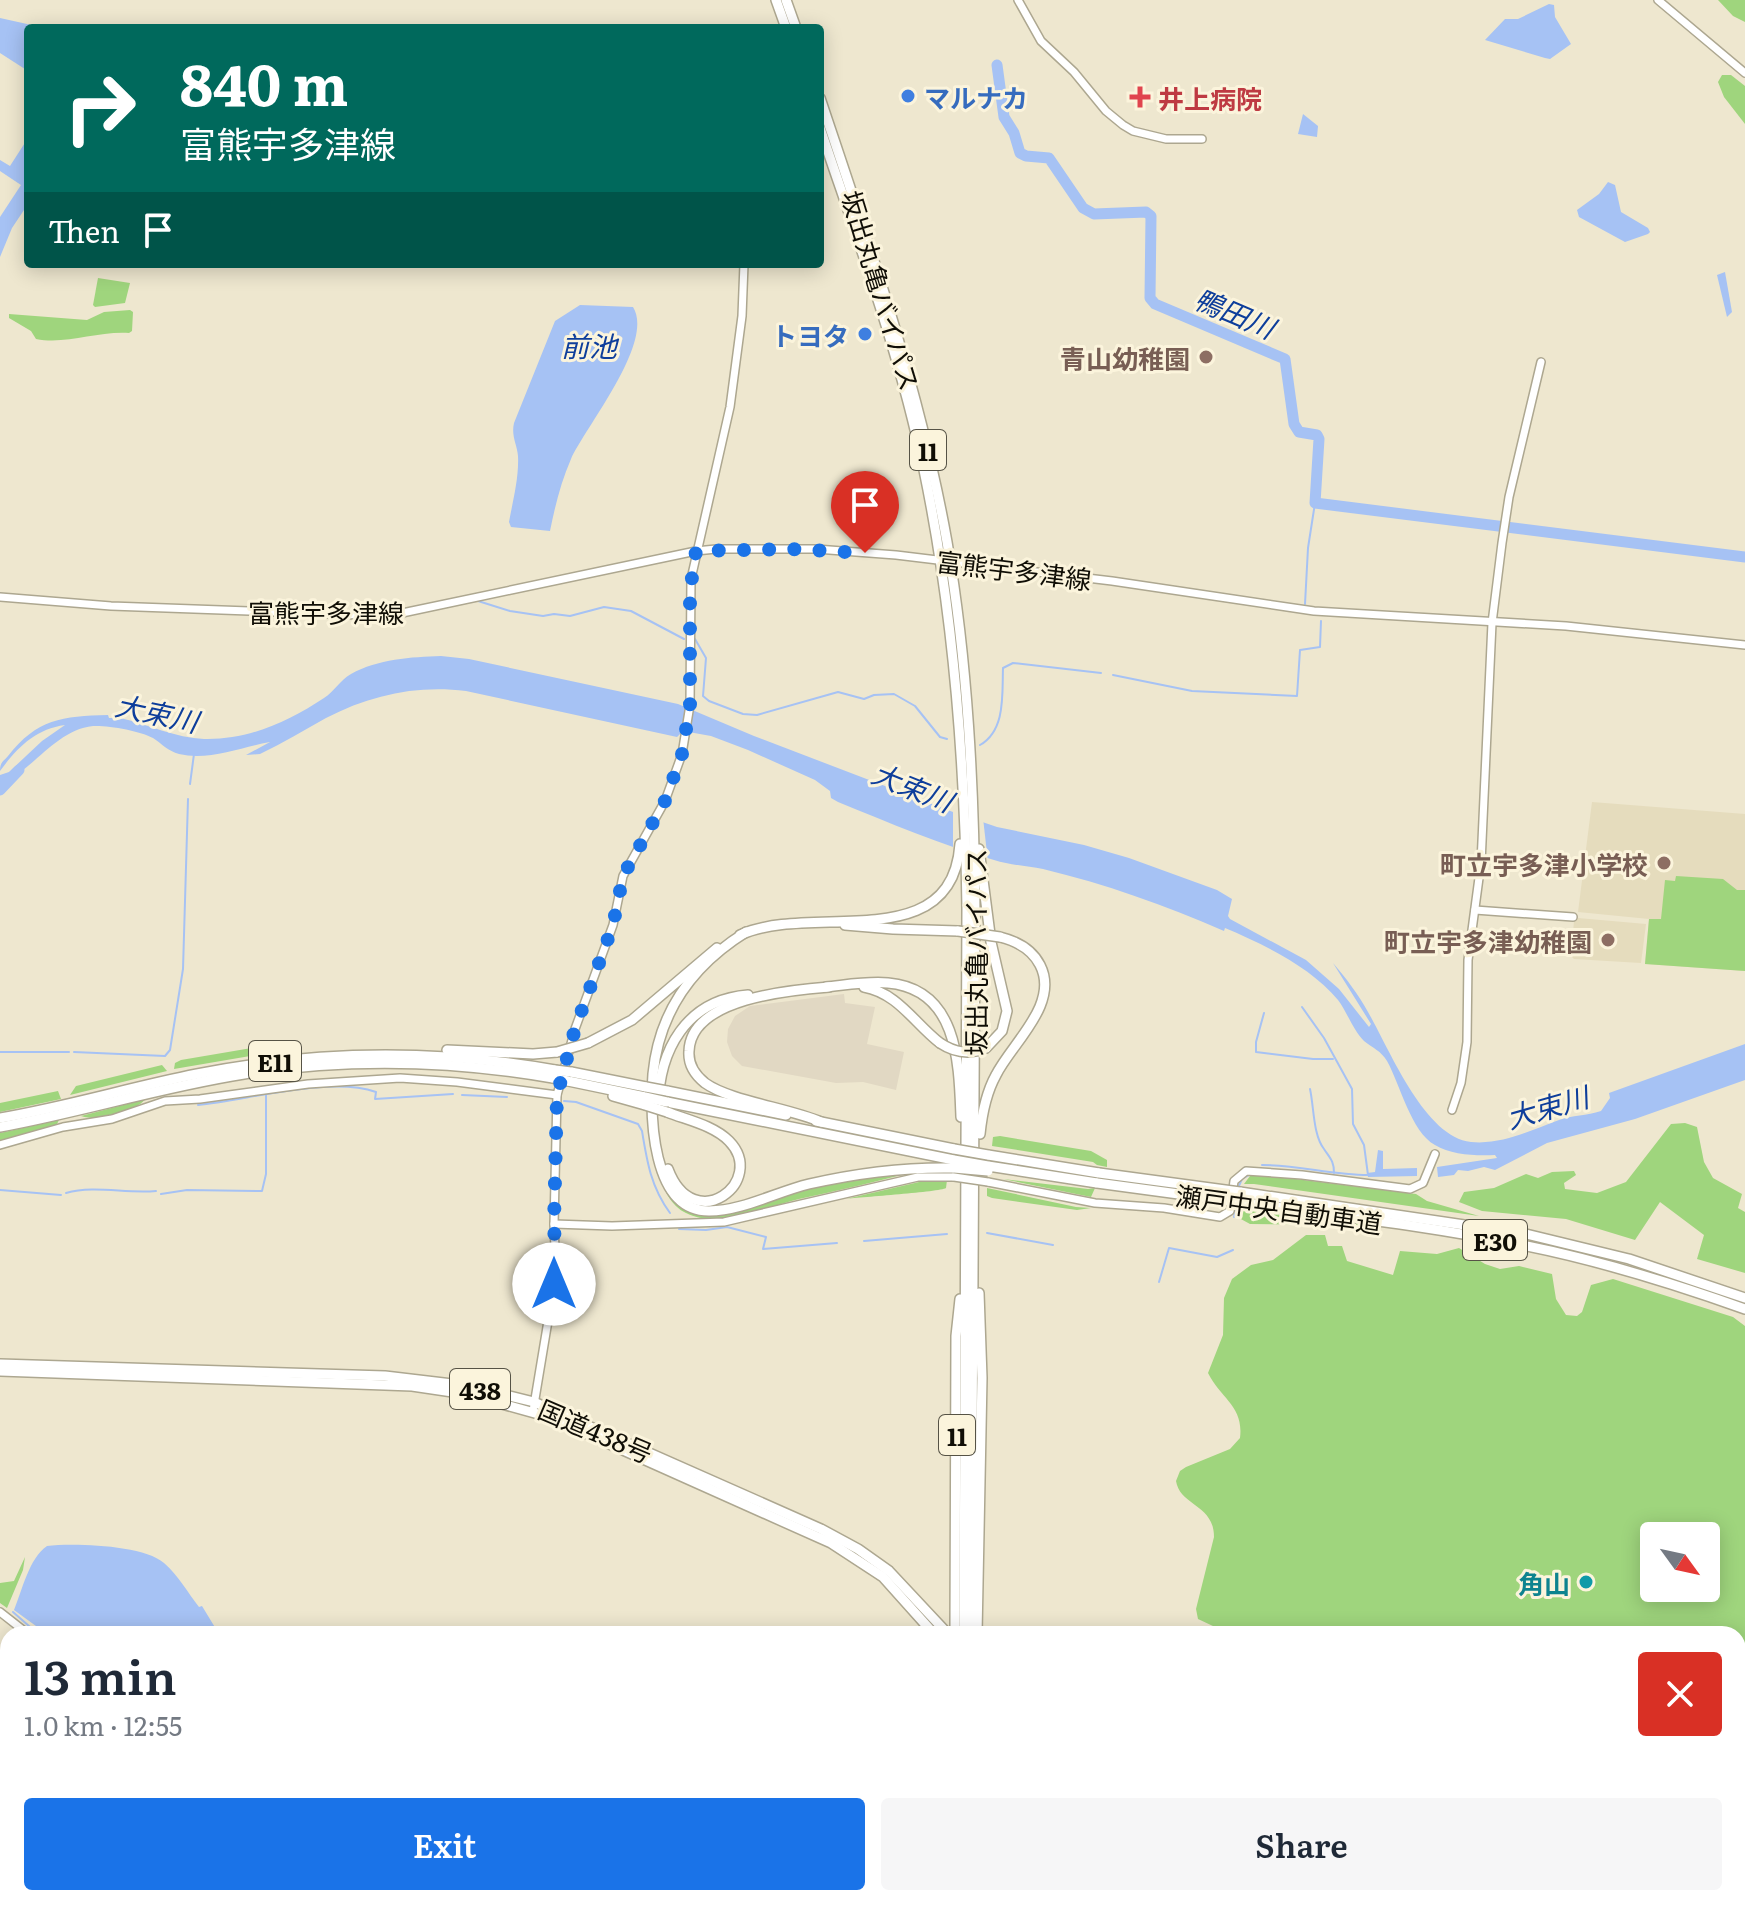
<!DOCTYPE html>
<html lang="en">
<head>
<meta charset="utf-8">
<style>
  :root { --surface:#fff; --page:#f6f6f7; --text:#1f2937; --muted:#747a83; --accent:#1a73e8 }
  body { margin:0; font-family:Literata,"Noto Sans JP",serif; background:var(--page); color:var(--text); height:100vh; display:flex; flex-direction:column; font-size:30px; white-space:nowrap }
  * { box-sizing:border-box; margin:0 }
  p { font-size:26px; color:var(--muted) }
  .icon { flex:none; width:44px; height:44px; fill:none; stroke:currentColor; stroke-width:2; stroke-linecap:round; stroke-linejoin:round }
  .map { position:relative; flex:1; overflow:hidden }
  .details { position:absolute; left:0px; top:1626px; width:1746px; height:280px; display:flex; flex-direction:column; background:var(--surface); border-radius:24px 24px 0 0; box-shadow:0 4px 20px #0003 }
  .details>* { flex:none }
  .hud { position:absolute; left:24px; top:24px; width:800px; height:244px; border-radius:8px; box-shadow:0 4px 20px #0003; background:#00695c; color:#fff; overflow:hidden }
  .needle { width:52px; rotate:123deg }
  .tools { position:absolute; left:1640px; top:1522px; display:grid; gap:16px }
  .tools a { display:grid; place-items:center; width:80px; height:80px; border-radius:8px; background:var(--surface); box-shadow:0 4px 20px #0003; font-size:40px }
  .pin { position:absolute; display:grid; place-items:center; width:68px; height:68px; color:#fff; margin:-82px -34px; border-radius:50% 50% 50% 0; rotate:-45deg; box-shadow:0 0 8px #0007 }
  .pin .icon { rotate:45deg }
  .me { position:absolute; width:88px; margin:-44px; rotate:0deg; stroke-linejoin:round; filter:drop-shadow(0 0 6px #0008) }
  .turn { display:flex; align-items:center; gap:28px; height:168px; padding:0 24px; font-size:36px }
  .turn .icon { width:104px; height:104px; stroke-width:2.5 }
  .turn b { display:block; font-size:56px; line-height:68px }
  .then { display:flex; align-items:center; height:76px; padding:0 24px; background:#0003; gap:16px; font-size:30px }
  .round { display:grid; place-items:center; flex:none; width:84px; height:84px; border-radius:8px; background:var(--page) }
  .summary { display:flex; align-items:center; justify-content:space-between; height:136px; padding:0 24px }
  h1 { font-size:48px; font-weight:600; line-height:60px }
  .button { display:flex; gap:16px; margin-top:auto; padding:16px 24px }
  .button a { flex:1; height:92px; border-radius:8px; background:var(--accent); color:#fff; font-size:32px; font-weight:600; line-height:92px; text-align:center }
  .button a+a { background:var(--page); color:var(--text) }
  .map>svg:first-child { display:block }
  .commercial { fill:#e1d8c3 }
  .built { fill:#e5dcbd }
  .green { fill:#9fd57d; fill-rule:evenodd }
  .water { fill:#a6c2f4 }
  .pier { fill:#eee7cf }
  .lines { fill:none; stroke-linecap:round; stroke-linejoin:round }
  .stream { stroke:#a6c2f4; stroke-width:2 }
  .river { stroke:#a6c2f4; stroke-width:11 }
  .secondary-casing { stroke:#ada790; stroke-width:10 }
  .primary-casing { stroke:#ada790; stroke-width:11 }
  .highway-casing { stroke:#ada790; stroke-width:12 }
  .secondary { stroke:#fff; stroke-width:7 }
  .primary { stroke:#fff; stroke-width:8 }
  .highway { stroke:#fff; stroke-width:9 }
  .secondary-bridge-casing { stroke:#ada790; stroke-width:10; stroke-linecap:butt }
  .highway-bridge-casing { stroke:#ada790; stroke-width:12; stroke-linecap:butt }
  .secondary-bridge { stroke:#fff; stroke-width:7 }
  .highway-bridge { stroke:#fff; stroke-width:9 }
  .route { stroke:#1a73e8; stroke-width:14; stroke-dasharray:0 25.2 }
  .shop-dot { fill:#3f7fe0; stroke:#fbf4dc; stroke-width:3 }
  .health-dot { fill:#e0444e; stroke:#fbf4dc; stroke-width:3 }
  .education-dot { fill:#8d6e63; stroke:#fbf4dc; stroke-width:3 }
  .culture-dot { fill:#0f9aa8; stroke:#fbf4dc; stroke-width:3 }
  .labels { text-anchor:middle; dominant-baseline:central; stroke-width:6; stroke-linejoin:round; paint-order:stroke }
  .shield { fill:#fbf4dc; stroke:#565346; stroke-width:2 }
  .shield-label { font-size:24px; font-weight:bold; fill:#100e06 }
  .shop-label { font-size:26px; font-weight:bold; fill:#366cbe; stroke:#fbf4dc; text-anchor:start }
  .health-label { font-size:26px; font-weight:bold; fill:#be3a42; stroke:#fbf4dc; text-anchor:start }
  .street-label { font-size:26px; fill:#100e06; stroke:#fbf4dc }
  .education-label { font-size:26px; font-weight:bold; fill:#785e54; stroke:#fbf4dc; text-anchor:end }
  .culture-label { font-size:26px; font-weight:bold; fill:#0d838f; stroke:#fbf4dc; text-anchor:end }
  .water-label { font-size:28px; font-style:italic; fill:#0e3e9b; stroke:#fbf4dc }
</style>
</head>
<body>
<div class="map">
<svg width="1745" height="1906" viewBox="0 0 1745 1906">
  <rect width="100%" height="100%" fill="#eee7cf"/>
  <path class="commercial" d="M844,994L845,1003L875,1007L867,1044L904,1052L896,1090L863,1082L836,1083L742,1066L732,1056L727,1042L728,1029L735,1016L750,1006Z"/>
  <g class="built">
    <path d="M1592,802L1745,814V971L1645,964L1649,919L1578,912Z"/>
    <path d="M1578,918L1646,924L1641,963L1574,959L1571,956L1574,921Z"/>
    <path d="M388,1898H544L537,1906H400Z"/>
  </g>
  <g class="green">
    <path d="M1718,0H1745V22L1733,16Z"/>
    <path d="M1722,75H1731L1745,86V124L1724,97L1718,82Z"/>
    <path d="M98,278L130,283L125,303L95,307L93,305Z"/>
    <path d="M130,310L133,312L132,331L129,333C97,331 66,345 36,339L31,331L9,318V314L87,320L104,312Z"/>
    <path d="M1676,876L1723,879L1737,890H1745V971L1645,964L1649,919H1661L1665,880L1675,881Z"/>
    <path d="M264,1046L267,1053L174,1069L175,1063L181,1060Z"/>
    <path d="M162,1065L167,1071L70,1095L76,1086Z"/>
    <path d="M58,1091L61,1099L0,1112V1103Z"/>
    <path d="M146,1099C130,1114 101,1122 81,1116Z"/>
    <path d="M59,1120L56,1126L0,1142V1133Z"/>
    <path d="M1685,1123L1697,1127L1704,1162L1713,1178L1742,1194L1738,1208L1745,1212V1273L1697,1259L1704,1235L1660,1202L1635,1240L1566,1219L1482,1211L1459,1202L1464,1192L1494,1188L1526,1174L1538,1178L1552,1172L1574,1171L1576,1175L1564,1183L1565,1189L1597,1193L1626,1182L1671,1124Z"/>
    <path d="M1000,1136L1091,1151L1107,1160V1167L1097,1165L1093,1162L992,1146L993,1137Z"/>
    <path d="M913,1172C875,1182 837,1191 799,1199C766,1207 719,1230 686,1213C671,1206 663,1189 659,1174C670,1193 676,1206 698,1212L867,1176Z"/>
    <path d="M1257,1174L1416,1194L1427,1201L1479,1216L1254,1184H1244L1250,1176Z"/>
    <path d="M932,1179L947,1180L946,1188C939,1192 862,1197 846,1199Z"/>
    <path d="M1003,1179L1088,1189L1095,1188L1091,1197Z"/>
    <path d="M987,1188L1076,1207L1091,1208L1077,1210L992,1198L987,1196Z"/>
    <path d="M1240,1207L1250,1211L1365,1225L1250,1224L1239,1218Z"/>
    <path d="M1306,1235H1325L1328,1246H1342L1347,1261L1393,1275L1400,1251L1437,1254L1459,1248L1485,1264L1500,1269L1519,1266L1552,1274L1556,1299L1566,1315L1577,1316L1582,1312L1591,1285L1613,1279L1733,1317L1745,1326V1906H1493L1466,1898H1738V1634H1230L1198,1619L1196,1609L1214,1537C1214,1504 1180,1506 1176,1481L1180,1471L1186,1467L1230,1449L1240,1438C1244,1406 1221,1399 1208,1373L1223,1335L1224,1298L1232,1279L1251,1265L1273,1260ZM1654,1536H1706V1588H1654Z"/>
    <path d="M25,1557L23,1570L7,1608L0,1603V1583L14,1581Z"/>
  </g>
  <g class="water">
    <path d="M1549,4L1554,5L1555,17L1571,44L1550,59L1545,58L1485,40L1505,19H1518Z"/>
    <path d="M0,18L45,28H28V71L0,53Z"/>
    <path d="M1303,114L1318,126L1317,137L1298,134Z"/>
    <path d="M28,138V204L12,228L0,257V217L21,185L0,171V160L10,166Z"/>
    <path d="M1608,182L1615,185L1621,212L1648,228L1650,232L1648,234L1625,242L1579,217L1577,210L1599,194Z"/>
    <path d="M1725,272L1732,312L1727,317L1717,275Z"/>
    <path d="M580,305L633,307C655,342 586,426 571,459C561,482 555,506 550,531L511,527L509,522C513,500 519,478 518,456C517,444 511,436 514,423L555,321Z"/>
    <path d="M441,656L469,659L678,704L754,736L953,812L997,827L1084,845L1129,858L1217,890L1232,899L1228,916L1230,919L1306,960L1339,989L1369,1027L1371,1024L1333,963C1346,978 1358,994 1368,1012C1389,1048 1424,1137 1471,1142C1503,1145 1531,1130 1559,1120C1572,1115 1587,1116 1601,1111L1610,1098L1609,1093L1745,1044V1080L1635,1119L1547,1143L1495,1170L1484,1167L1468,1171L1458,1170L1454,1175L1438,1177L1437,1167L1497,1158L1495,1155C1476,1156 1451,1155 1435,1145C1411,1132 1400,1084 1387,1061C1381,1051 1373,1048 1364,1041C1353,1030 1347,1012 1338,1000C1311,967 1263,944 1225,928L1224,931C1165,905 1105,884 1043,869C1027,866 1010,865 994,860C941,845 890,823 838,802L831,798L830,791L815,780L748,750L711,736L683,731L677,737L466,691C416,685 371,695 326,718C304,730 283,743 260,754L246,755L270,742C241,747 209,761 179,754C168,751 162,744 153,738C141,731 107,725 93,726C55,730 33,771 0,784V775L9,772L42,741L65,725C35,729 17,748 0,771C0,762 3,762 8,756C37,719 62,716 108,715L109,718H120C147,724 176,738 204,739C248,740 288,722 324,698C334,692 340,680 351,674C378,659 411,657 441,656Z"/>
    <path d="M1378,1150L1383,1151V1169L1417,1168V1176L1368,1177L1367,1173L1375,1172Z"/>
    <path d="M47,1546C74,1543 143,1545 164,1563C178,1575 188,1593 199,1607L202,1606L219,1634H47L14,1610C22,1591 29,1558 47,1546Z"/>
    <path d="M556,1898H840L836,1906H548Z"/>
  </g>
  <path class="pier" d="M953,807L983,818L988,862L953,851Z"/>
  <g class="lines">
    <g class="stream">
      <path d="M478,601L510,611L543,616L554,614L570,616L604,607L631,611L684,639"/>
      <path d="M1305,604L1308,548L1315,503"/>
      <path d="M695,639L706,658L703,696L709,701L743,714L757,715L838,692L864,699L874,695L894,694L915,706L940,737L947,739"/>
      <path d="M1113,675L1192,691L1297,696L1300,650L1320,647L1321,621"/>
      <path d="M980,745C1006,730 1002,694 1003,668L1013,663L1101,673"/>
      <path d="M190,784L194,754"/>
      <path d="M1302,1007L1324,1038L1352,1089L1353,1124L1364,1145L1368,1175"/>
      <path d="M1264,1013L1256,1042V1052L1313,1059H1333"/>
      <path d="M0,1052H69"/>
      <path d="M74,1052L165,1056L170,1050L183,969L188,799"/>
      <path d="M1310,1089C1314,1107 1313,1135 1324,1149C1330,1158 1334,1161 1334,1173"/>
      <path d="M462,1095L507,1097"/>
      <path d="M564,1101L576,1102L638,1124L642,1131C647,1162 651,1187 670,1213"/>
      <path d="M198,1105C248,1100 329,1076 376,1092L375,1099L453,1094"/>
      <path d="M1262,1165C1298,1165 1332,1175 1368,1175"/>
      <path d="M1238,1188L1242,1179L1249,1175"/>
      <path d="M0,1190L61,1195"/>
      <path d="M66,1193C95,1185 126,1194 156,1191"/>
      <path d="M161,1194L187,1190L262,1191L266,1174V1095"/>
      <path d="M1234,1217L1236,1207"/>
      <path d="M679,1229L706,1230L727,1227L766,1237L763,1249L837,1243"/>
      <path d="M987,1233L1053,1245"/>
      <path d="M864,1241L947,1234"/>
      <path d="M1159,1282L1169,1248L1217,1257L1233,1250"/>
      <path d="M13,1612L38,1634"/>
    </g>
    <g class="river">
      <path d="M997,65L1004,117L1014,133L1020,153L1026,156L1049,158L1083,208L1094,214L1146,212L1151,216L1150,298L1155,304L1285,359L1294,424L1299,432L1317,435L1319,439L1315,503L1745,557"/>
      <path d="M0,790L19,770"/>
    </g>
    <g class="secondary-casing">
      <g id="secondary">
        <path d="M1018,0L1041,41L1074,72L1106,111L1123,125L1133,131L1166,139H1202"/>
        <path d="M1658,0L1745,73"/>
        <path d="M0,597L111,606L388,616L696,551L716,549H816L896,555L1112,581L1314,611L1566,626L1745,645"/>
        <path d="M1475,910L1573,917"/>
        <path d="M1452,1110L1461,1083L1467,1042L1468,960L1481,863L1492,623L1502,543L1509,497L1541,362"/>
        <path d="M0,1145L63,1127L112,1119L165,1101L200,1099L308,1084L400,1078L457,1082L557,1095"/>
        <path d="M988,1182L1095,1203L1164,1208L1220,1217L1230,1211L1234,1181L1246,1171L1302,1175L1410,1189L1423,1183L1435,1154"/>
        <path d="M554,1224L612,1226L724,1222L918,1177H954"/>
        <path d="M533,1411L556,1273L554,1224L557,1095L575,1029L613,925L623,876L665,801L682,754L690,705L691,579L730,407L742,316L744,264"/>
        <path d="M0,1612L28,1634"/>
        <path d="M375,1898L386,1906"/>
        <path d="M1440,1898L1466,1906"/>
        <path d="M922,1906L926,1898"/>
      </g>
    </g>
    <g class="primary-casing">
      <g id="primary">
        <path d="M1165,1898L1174,1906"/>
        <path d="M1177,1898L1187,1906"/>
      </g>
    </g>
    <g class="highway-casing">
      <g id="highway">
        <path d="M776,0L786,28"/>
        <path d="M786,0L796,28"/>
        <path d="M820,98C869,244 920,390 947,542C968,664 974,788 975,912L971,1634"/>
        <path d="M820,128C858,241 900,353 924,470C954,615 965,761 967,909L964,1634"/>
        <path d="M979,849L991,942L1007,1011L1002,1031L986,1048"/>
        <path d="M845,925L893,929L958,931"/>
        <path d="M746,932C693,965 659,1012 653,1074C650,1115 651,1211 709,1211C742,1211 776,1192 809,1184C857,1173 904,1167 954,1168"/>
        <path d="M740,935C811,902 952,958 960,844"/>
        <path d="M826,987C846,985 868,981 888,983C958,989 959,1063 961,1117"/>
        <path d="M864,987C898,993 915,1024 940,1043"/>
        <path d="M588,1043L632,1020L717,948"/>
        <path d="M447,1050L533,1054L557,1052"/>
        <path d="M571,1072L646,1087"/>
        <path d="M568,1081L645,1097"/>
        <path d="M667,1091L786,1115"/>
        <path d="M613,1096L645,1105"/>
        <path d="M667,1102L954,1160"/>
        <path d="M658,1107C659,1050 686,1000 748,995"/>
        <path d="M667,1112C687,1120 713,1125 729,1141C768,1181 694,1238 668,1169"/>
        <path d="M0,1118C66,1107 131,1087 197,1074C316,1050 435,1049 555,1070"/>
        <path d="M816,1121L954,1149"/>
        <path d="M821,1122C789,1108 730,1101 705,1083C695,1075 688,1064 689,1051C691,998 791,990 829,987"/>
        <path d="M0,1127C82,1112 161,1087 244,1074C347,1058 450,1060 553,1078"/>
        <path d="M980,1134C982,1114 986,1093 996,1075C1012,1043 1060,1004 1040,965C1032,949 1016,941 1000,937"/>
        <path d="M988,1155L1099,1173"/>
        <path d="M988,1166L1097,1183"/>
        <path d="M1240,1192L1526,1234L1629,1259L1745,1298"/>
        <path d="M1238,1202C1333,1215 1428,1226 1522,1245C1598,1260 1672,1283 1745,1309"/>
        <path d="M0,1364L385,1376L469,1386L534,1402L821,1529L858,1549L889,1571L948,1634"/>
        <path d="M0,1371L412,1386L466,1394L549,1417L831,1543L883,1577L934,1634"/>
        <path d="M955,1634L956,1336L960,1299"/>
        <path d="M977,1634L982,1378L979,1293"/>
        <path d="M877,1906L882,1898"/>
        <path d="M887,1906L891,1898"/>
        <path d="M896,1906L901,1898"/>
        <path d="M904,1906L908,1898"/>
      </g>
    </g>
    <use href="#secondary" class="secondary"/>
    <use href="#primary" class="primary"/>
    <use href="#highway" class="highway"/>
    <g class="secondary-bridge-casing">
      <path id="secondary-bridge" d="M954,1177L988,1182"/>
    </g>
    <g class="highway-bridge-casing">
      <g id="highway-bridge">
        <path d="M958,931L1000,937"/>
        <path d="M940,1043C955,1053 969,1055 986,1048"/>
        <path d="M557,1052L588,1043"/>
        <path d="M555,1070L571,1072"/>
        <path d="M553,1078L568,1081"/>
        <path d="M646,1087L667,1091"/>
        <path d="M645,1097L667,1102"/>
        <path d="M645,1105L667,1112"/>
        <path d="M954,1149L988,1155"/>
        <path d="M954,1160L988,1166"/>
        <path d="M954,1168L988,1171"/>
        <path d="M1099,1173L1240,1192"/>
        <path d="M1097,1183L1238,1202"/>
      </g>
    </g>
    <use href="#secondary-bridge" class="secondary-bridge"/>
    <use href="#highway-bridge" class="highway-bridge"/>
  </g>
  <g class="lines">
    <path class="route" d="M554,1284L556,1273L554,1224L557,1095L575,1029L613,925L623,876L665,801L682,754L690,705V591L696,551L791,549L865,553"/>
  </g>
  <g class="shop-dot">
    <circle cx="908" cy="96" r="8"/>
    <circle cx="865" cy="334" r="8"/>
  </g>
  <path class="health-dot" d="M1136 85h8v8h8v8h-8v8h-8v-8h-8v-8h8z"/>
  <g class="education-dot">
    <circle cx="1206" cy="357" r="8"/>
    <circle cx="1664" cy="863" r="8"/>
    <circle cx="1608" cy="940" r="8"/>
  </g>
  <circle class="culture-dot" cx="1586" cy="1582" r="8"/>
  <g class="labels">
    <g class="shield">
      <rect x="910" y="430" width="36" height="40" rx="6"/>
      <rect x="249" y="1041" width="52" height="40" rx="6"/>
      <rect x="1463" y="1220" width="64" height="40" rx="6"/>
      <rect x="450" y="1369" width="60" height="40" rx="6"/>
      <rect x="939" y="1415" width="36" height="40" rx="6"/>
    </g>
    <g class="shield-label">
      <text x="928" y="450">11</text>
      <text x="275" y="1061">E11</text>
      <text x="1495" y="1240">E30</text>
      <text x="480" y="1389">438</text>
      <text x="957" y="1435">11</text>
    </g>
    <g class="shop-label">
      <text x="924" y="96">マルナカ</text>
      <text x="849" y="334" text-anchor="end">トヨタ</text>
    </g>
    <g class="health-label">
      <text x="1158" y="97">井上病院</text>
    </g>
    <g class="street-label">
      <text transform="translate(882 290) rotate(73)">坂出丸亀バイパス</text>
      <text transform="translate(1014 569) rotate(7)">富熊宇多津線</text>
      <text x="326" y="611">富熊宇多津線</text>
      <text transform="translate(974 952) rotate(-90)">坂出丸亀バイパス</text>
      <text transform="translate(1279 1208) rotate(8)">瀬戸中央自動車道</text>
      <text transform="translate(596 1430) rotate(23)">国道438号</text>
    </g>
    <g class="education-label">
      <text x="1190" y="357">青山幼稚園</text>
      <text x="1648" y="863">町立宇多津小学校</text>
      <text x="1592" y="940">町立宇多津幼稚園</text>
    </g>
    <g class="culture-label">
      <text x="1570" y="1582">角山</text>
    </g>
    <g class="water-label">
      <text transform="translate(1235 312) rotate(23)">鴨田川</text>
      <text x="589" y="345">前池</text>
      <text transform="translate(157 712) rotate(12)">大束川</text>
      <text transform="translate(913 786) rotate(22)">大束川</text>
      <text transform="translate(1547 1106) rotate(-16)">大束川</text>
    </g>
  </g>
</svg>
<div class="tools">
<a><svg class="needle" viewBox="-14 -14 28 28"><path d="M0-13l5 13h-10z" fill="#e53935"/><path d="M0 13l5-13h-10z" fill="#747a83"/></svg></a>
</div>
<div class="pin" style="left:865px;top:553px;background:#d93025"><svg class="icon" aria-label="arrive" viewBox="0 0 24 24"><path d="M6 21V4h12l-3 4 3 4H6"/></svg></div>
<svg class="me" style="left:554px;top:1284px" viewBox="-20 -20 40 40"><circle r="19" fill="#fff"/><path d="M0-13L10 11 0 6-10 11z" fill="#1a73e8"/></svg>
<div class="hud">
<div class="turn"><svg class="icon" aria-label="right" viewBox="0 0 24 24"><path d="M7 20v-9h11M14 6l5 5-5 5"/></svg><div><b>840 m</b>富熊宇多津線</div></div>
<div class="then">Then<svg class="icon" aria-label="arrive" viewBox="0 0 24 24"><path d="M6 21V4h12l-3 4 3 4H6"/></svg></div>
</div>
<section class="details">
<div class="summary"><div><h1>13 min</h1><p>1.0 km · 12:55</p></div><a class="round" style="background:#d93025;color:#fff"><svg class="icon" aria-label="close" viewBox="0 0 24 24"><path d="M6 6l12 12M18 6L6 18"/></svg></a></div>
<div class="button"><a>Exit</a><a>Share</a></div>
</section>
</div>
</body>
</html>
